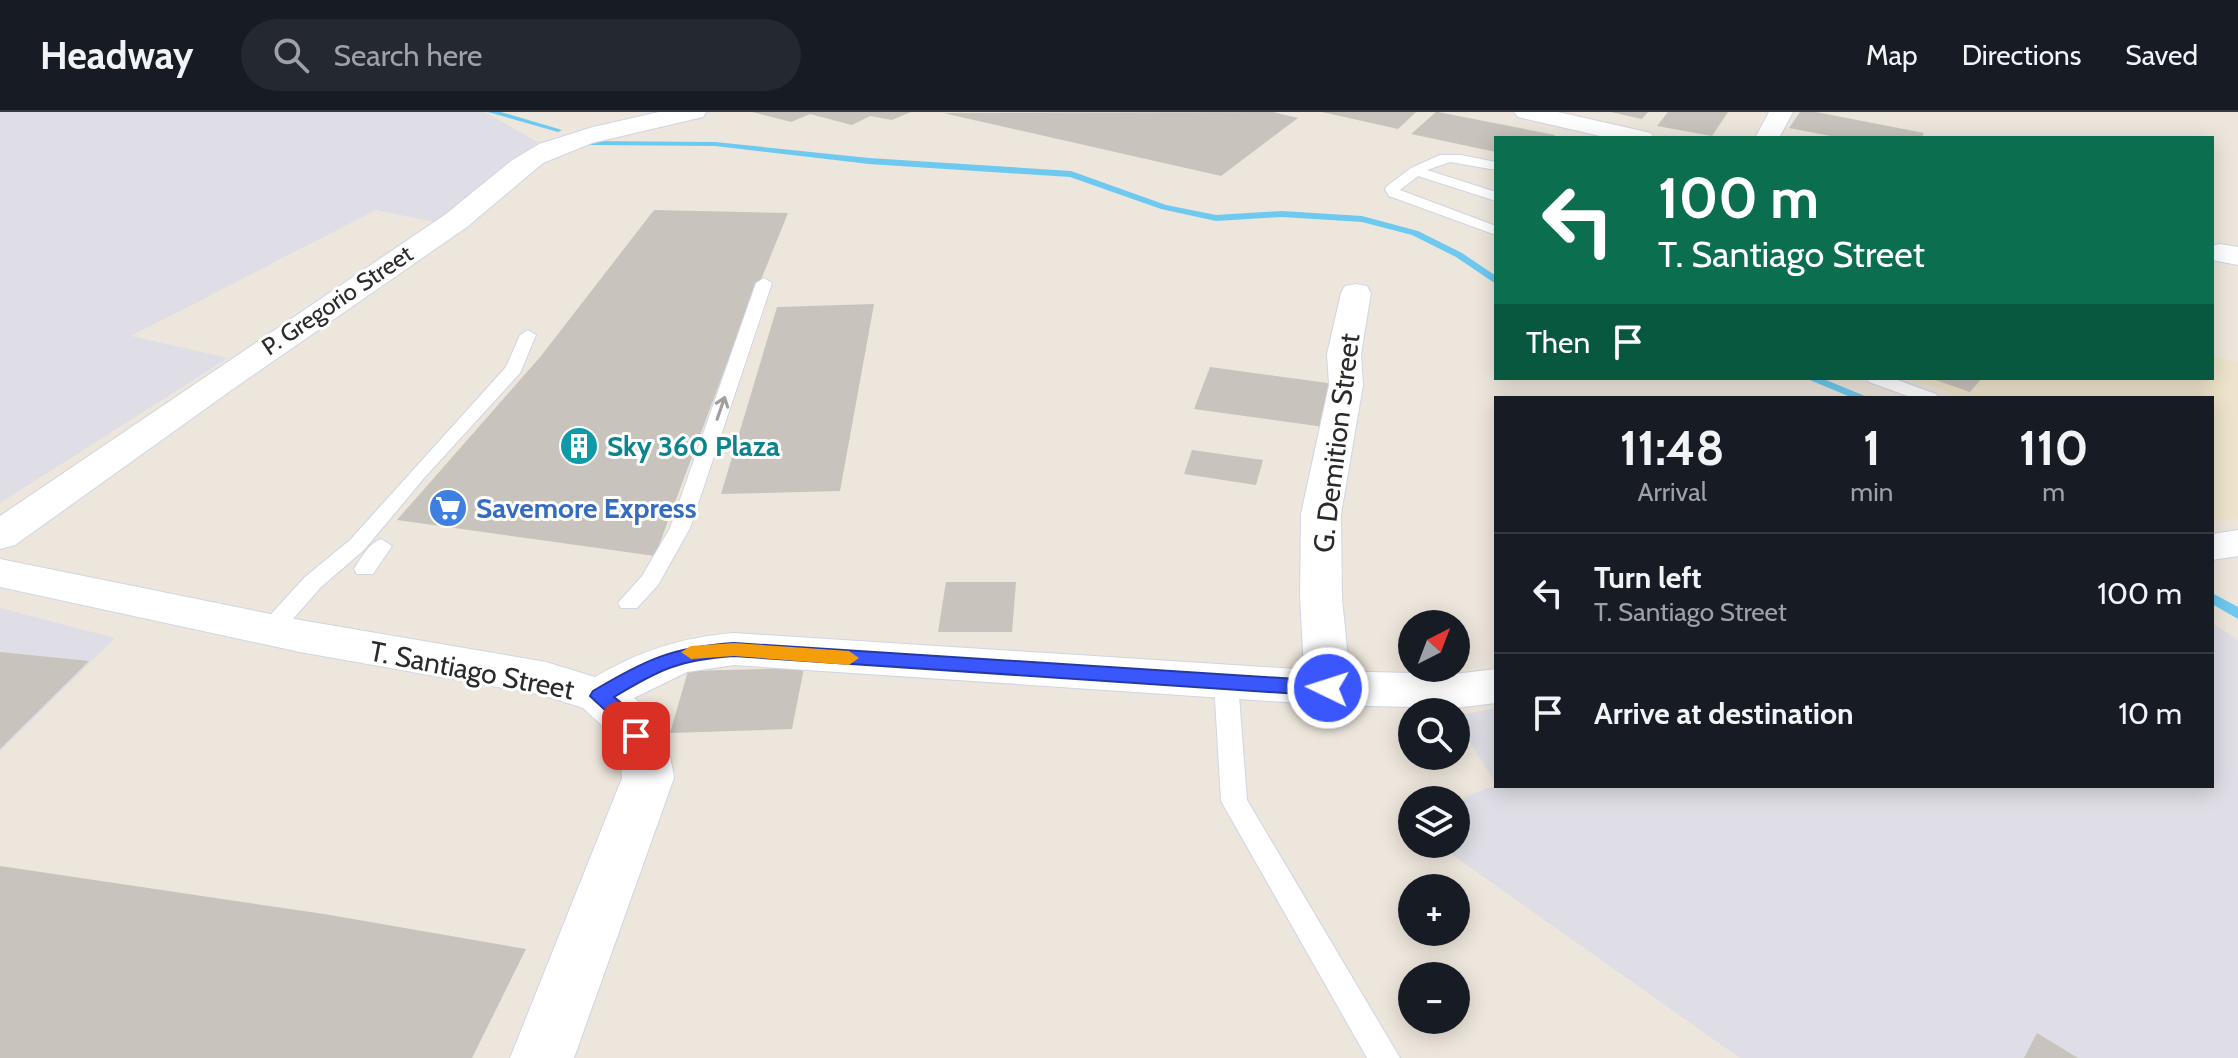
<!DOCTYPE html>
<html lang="en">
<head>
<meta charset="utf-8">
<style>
  :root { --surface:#171b24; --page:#242831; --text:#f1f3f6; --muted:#9ea1a6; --line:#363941 }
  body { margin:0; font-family:Cabin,sans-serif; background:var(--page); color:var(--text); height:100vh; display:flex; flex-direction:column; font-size:30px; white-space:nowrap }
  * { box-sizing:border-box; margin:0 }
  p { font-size:26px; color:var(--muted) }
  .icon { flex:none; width:44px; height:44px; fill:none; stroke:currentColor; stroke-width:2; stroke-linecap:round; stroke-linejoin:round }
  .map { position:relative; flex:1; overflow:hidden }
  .drawer { position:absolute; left:1494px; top:284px; width:720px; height:392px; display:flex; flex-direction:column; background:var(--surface); border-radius:0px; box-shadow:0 4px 20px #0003 }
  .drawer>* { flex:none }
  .top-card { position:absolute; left:1494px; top:24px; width:720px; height:244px; border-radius:0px; box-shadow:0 4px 20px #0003; background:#0b6e4f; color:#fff; overflow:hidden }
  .needle { width:52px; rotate:42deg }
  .fabs { position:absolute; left:1398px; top:498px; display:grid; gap:16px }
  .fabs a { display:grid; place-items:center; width:72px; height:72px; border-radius:50%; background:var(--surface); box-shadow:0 4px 20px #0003; font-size:40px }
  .pin { position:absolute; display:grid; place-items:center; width:68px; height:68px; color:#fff; margin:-34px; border-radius:16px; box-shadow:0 4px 12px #0006 }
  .me { position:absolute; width:88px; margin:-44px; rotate:274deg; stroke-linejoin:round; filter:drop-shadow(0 0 6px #0008) }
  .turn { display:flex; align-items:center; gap:28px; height:168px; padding:0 32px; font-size:36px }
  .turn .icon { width:104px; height:104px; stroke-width:2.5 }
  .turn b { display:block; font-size:56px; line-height:68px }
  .then { display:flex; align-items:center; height:76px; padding:0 32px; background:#0003; gap:16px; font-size:30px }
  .eta { display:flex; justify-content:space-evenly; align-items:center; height:136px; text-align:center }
  .eta b { font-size:48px; font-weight:800; line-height:56px }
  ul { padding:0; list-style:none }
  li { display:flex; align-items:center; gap:24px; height:120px; padding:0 32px; border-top:2px solid var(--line) }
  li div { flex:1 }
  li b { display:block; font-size:30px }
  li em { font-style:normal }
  header { display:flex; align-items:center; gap:48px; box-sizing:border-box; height:112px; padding:0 40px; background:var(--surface); border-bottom:2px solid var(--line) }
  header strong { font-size:38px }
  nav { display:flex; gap:44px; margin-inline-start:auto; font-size:28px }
  .search { width:560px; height:72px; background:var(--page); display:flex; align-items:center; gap:20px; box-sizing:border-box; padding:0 28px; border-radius:44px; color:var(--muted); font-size:30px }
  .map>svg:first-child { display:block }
  .industrial { fill:#dfdde5 }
  .education { fill:#eee4cb }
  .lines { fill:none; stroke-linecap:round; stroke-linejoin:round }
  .stream { fill:#6ec9f0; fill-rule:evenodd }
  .building { fill:#c8c3bc }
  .lane-casing { stroke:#d1d4e3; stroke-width:2 }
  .street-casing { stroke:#d1d4e3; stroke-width:2 }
  .secondary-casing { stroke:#d1d4e3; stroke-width:2 }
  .lane { fill:#fff; fill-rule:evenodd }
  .street { fill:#fff; fill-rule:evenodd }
  .secondary { fill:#fff; fill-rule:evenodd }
  .oneway { stroke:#9f9f9f }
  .route { fill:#3957fc; stroke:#2539a4; stroke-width:2 }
  .slow { fill:#f59e0b }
  .labels { text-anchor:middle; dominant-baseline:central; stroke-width:6; stroke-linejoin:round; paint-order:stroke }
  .far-street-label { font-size:24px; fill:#2a2a2a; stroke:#fff }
  .street-label { font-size:28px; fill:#2a2a2a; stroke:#fff }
  .culture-label { font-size:28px; font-weight:bold; fill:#0d838f; stroke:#fff; text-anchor:start }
  .shop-label { font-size:28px; font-weight:bold; fill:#366cbe; stroke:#fff; text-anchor:start }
</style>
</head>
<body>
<header>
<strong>Headway</strong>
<div class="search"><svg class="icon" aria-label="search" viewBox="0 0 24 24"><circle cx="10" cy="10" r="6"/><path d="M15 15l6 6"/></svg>Search here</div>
<nav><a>Map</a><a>Directions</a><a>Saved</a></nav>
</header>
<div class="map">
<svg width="2238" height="946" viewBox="0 0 2238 946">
  <rect width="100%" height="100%" fill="#ede6dc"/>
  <g class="industrial">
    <path d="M0,0H484L538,30L435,110L376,98L131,224L228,246L0,391Z"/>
    <path d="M0,496L115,526L0,639Z"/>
    <path d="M2212,511L2238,528V946H1740L1437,732H1456V689L1496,673L2212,674Z"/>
    <path d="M1496,596V672L1456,607V604Z"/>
  </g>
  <path class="education" d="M2212,243L2238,251V407L2212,409V286H1965L1907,266H2212Z"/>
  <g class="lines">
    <g class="stream">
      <path d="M488,0H501L562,18L558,20Z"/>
      <path d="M586,29L715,30L869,46L1071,59L1166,93L1216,103L1282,99L1362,104L1418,119L1462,141L1496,164V172L1456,145L1412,123L1362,110L1282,105L1216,109L1161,97L1070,65L869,52L715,34L589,33H586Z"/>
      <path d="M1805,266H1821L1870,286H1853Z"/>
      <path d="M2212,481L2238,495V507L2212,492Z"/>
    </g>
  </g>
  <g class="building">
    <path d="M752,0H911L892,8L870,4L852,13L810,2L791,10Z"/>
    <path d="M1273,0L1298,6L1221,64L943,1Z"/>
    <path d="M1322,0H1416L1398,17Z"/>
    <path d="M1436,0H1438L1555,23L1553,26H1496V40L1411,22Z"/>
    <path d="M1611,0H1648L1642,7Z"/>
    <path d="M1668,0H1728L1712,24L1657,14Z"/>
    <path d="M1800,0H1816L1924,21L1922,26H1841L1789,16Z"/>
    <path d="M654,98L788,101L724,259L655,444L397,408L541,244Z"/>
    <path d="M874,192L840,379L721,382L777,195Z"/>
    <path d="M1210,255L1335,272L1324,315L1194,297Z"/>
    <path d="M1930,266H1982L1970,280Z"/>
    <path d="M1192,338L1263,348L1256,373L1184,362Z"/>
    <path d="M946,470H1016L1012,520H938Z"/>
    <path d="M0,540L89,549L0,637Z"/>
    <path d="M804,556L792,617L670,621L688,559Z"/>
    <path d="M0,754L324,802L526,837L472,946H0Z"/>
    <path d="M2037,921L2078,946H2024Z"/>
  </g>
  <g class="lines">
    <g class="lane-casing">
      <g id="lane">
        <path d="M1440,43H1461L1496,50V58L1450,50L1427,58L1496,80V89L1418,64L1400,78L1496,114V123L1389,84L1385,77L1387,74L1411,56Z"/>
        <path d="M764,166L772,171L690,416L658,473L637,496H621L618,491L642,464L670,416L756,171Z"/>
        <path d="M528,218L536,223L520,261L425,365L364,438L321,475L278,524H262L259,518L262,512L305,465L350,428L506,255L520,223Z"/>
        <path d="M1866,266H1892L1936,282L1939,286H1913L1869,270Z"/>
        <path d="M381,427L392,434L373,462H357L354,457C361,446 369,431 381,427Z"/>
        <path d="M1226,561L1234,564L1238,570L1247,688L1400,946H1367L1221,689L1214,570L1218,564Z"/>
      </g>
    </g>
    <g class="street-casing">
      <g id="street">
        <path d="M1514,0H1558L1651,21L1654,26H1609L1518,5Z"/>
        <path d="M1769,0H1793L1779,26H1755Z"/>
        <path d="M2220,132L2238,135V153L2212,148V134Z"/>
        <path d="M1356,172L1367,174L1371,181L1361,242L1363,273L1341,402L1342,486L1351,576L1344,588L1328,593L1312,588L1305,576L1300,486L1301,402L1329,273L1327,242L1341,181L1345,174Z"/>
      </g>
    </g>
    <g class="secondary-casing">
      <g id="secondary">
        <path d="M659,0H706L703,5L592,31L543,51L467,115L233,277L15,433L0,437V404L446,102L511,49L539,32L593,15Z"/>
        <path d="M2238,418V444L2212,448V422Z"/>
        <path d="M0,447L300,508L546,550L595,565C639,539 683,525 734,521L1328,559L1455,562L1496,557V591L1455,596L1328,593L734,553L687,560L634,586C658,605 670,636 674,666L574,946H510L622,666L620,640L609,620L583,596L543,583L300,540L0,475Z"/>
      </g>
    </g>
    <use href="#lane" class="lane"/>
    <use href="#street" class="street"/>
    <use href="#secondary" class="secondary"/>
  </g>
  <defs><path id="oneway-shaft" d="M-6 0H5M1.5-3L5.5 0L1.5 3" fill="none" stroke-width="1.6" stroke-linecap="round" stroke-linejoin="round" transform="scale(2)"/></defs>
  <use class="oneway" href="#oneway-shaft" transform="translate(721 296) rotate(-71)"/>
  <path class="route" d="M734,531L1328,569L1335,571L1338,576L1335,581L1328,584L734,544C679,548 660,557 614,585L635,602L647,624L644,629H629L620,612L590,584L593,579C645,548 672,535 734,531Z"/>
  <path class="slow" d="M734,531L849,539L859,546L849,553L734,544L691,547L681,540L691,534Z"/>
  <defs>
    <g id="building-disc" transform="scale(2)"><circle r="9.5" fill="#0f9aa8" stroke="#fff"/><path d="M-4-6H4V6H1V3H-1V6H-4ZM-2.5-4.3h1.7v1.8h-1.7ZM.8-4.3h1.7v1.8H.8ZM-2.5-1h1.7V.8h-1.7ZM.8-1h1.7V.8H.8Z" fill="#fff"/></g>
    <g id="supermarket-disc" transform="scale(2)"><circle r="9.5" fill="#3f7fe0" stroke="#fff"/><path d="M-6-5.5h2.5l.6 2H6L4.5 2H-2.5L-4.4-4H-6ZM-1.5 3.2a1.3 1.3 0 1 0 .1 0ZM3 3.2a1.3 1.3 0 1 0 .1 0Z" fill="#fff"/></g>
  </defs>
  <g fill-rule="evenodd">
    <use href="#building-disc" x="579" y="334"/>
    <use href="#supermarket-disc" x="448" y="396"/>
  </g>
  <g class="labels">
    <g class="far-street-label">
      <text transform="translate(337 188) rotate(-34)">P. Gregorio Street</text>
    </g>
    <g class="street-label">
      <text transform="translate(1336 331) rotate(-83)">G. Demition Street</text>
      <text transform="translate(472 558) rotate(11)">T. Santiago Street</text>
    </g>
    <g class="culture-label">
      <text x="607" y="334">Sky 360 Plaza</text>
    </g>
    <g class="shop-label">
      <text x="476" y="396">Savemore Express</text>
    </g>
  </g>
</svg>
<div class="fabs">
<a><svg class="needle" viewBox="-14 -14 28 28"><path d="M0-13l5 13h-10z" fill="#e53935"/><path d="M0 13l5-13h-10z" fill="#9ea1a6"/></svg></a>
<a><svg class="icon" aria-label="search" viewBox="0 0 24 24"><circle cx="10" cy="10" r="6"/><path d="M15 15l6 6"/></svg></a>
<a><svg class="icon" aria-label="layers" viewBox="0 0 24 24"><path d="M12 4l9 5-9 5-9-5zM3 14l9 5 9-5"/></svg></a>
<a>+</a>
<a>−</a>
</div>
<div class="pin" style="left:636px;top:624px;background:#d93025"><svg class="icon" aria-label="arrive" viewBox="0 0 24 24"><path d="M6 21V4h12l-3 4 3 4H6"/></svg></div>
<svg class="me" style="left:1328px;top:576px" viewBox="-20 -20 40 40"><circle r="17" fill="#3957fc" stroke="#fff" stroke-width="3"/><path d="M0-11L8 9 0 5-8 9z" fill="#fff"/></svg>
<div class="top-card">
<div class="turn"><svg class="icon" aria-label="left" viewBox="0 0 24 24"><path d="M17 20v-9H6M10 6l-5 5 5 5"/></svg><div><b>100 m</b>T. Santiago Street</div></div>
<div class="then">Then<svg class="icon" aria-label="arrive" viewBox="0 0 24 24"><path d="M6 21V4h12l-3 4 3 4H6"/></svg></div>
</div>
<section class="drawer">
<div class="eta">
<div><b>11:48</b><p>Arrival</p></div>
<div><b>1</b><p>min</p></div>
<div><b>110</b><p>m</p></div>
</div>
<ul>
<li><svg class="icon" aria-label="left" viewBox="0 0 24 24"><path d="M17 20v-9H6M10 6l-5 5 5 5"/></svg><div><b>Turn left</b><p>T. Santiago Street</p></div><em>100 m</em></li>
<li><svg class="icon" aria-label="arrive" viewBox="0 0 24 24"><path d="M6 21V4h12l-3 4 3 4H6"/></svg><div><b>Arrive at destination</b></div><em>10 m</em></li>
</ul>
</section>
</div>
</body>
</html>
